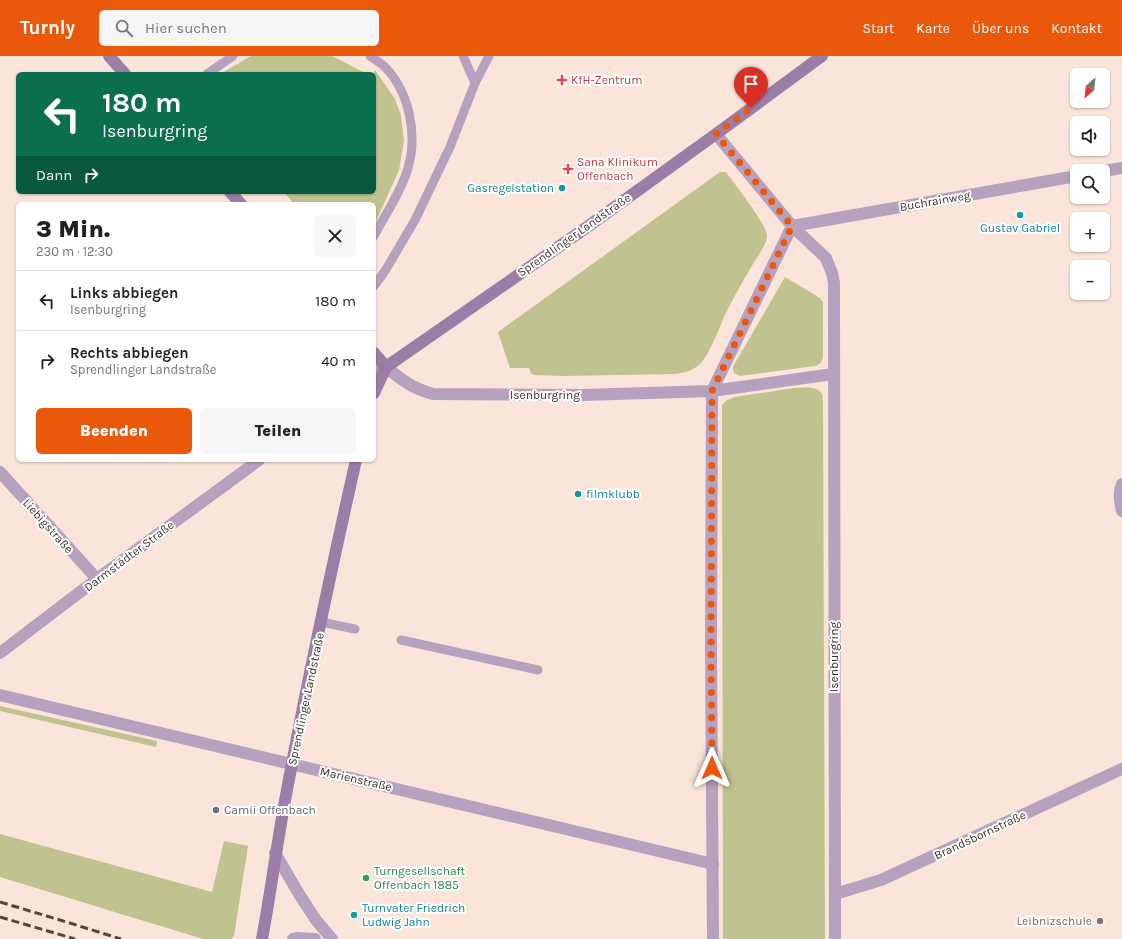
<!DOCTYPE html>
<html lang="de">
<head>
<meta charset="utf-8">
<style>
  :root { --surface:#fff; --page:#f6f6f6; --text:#202124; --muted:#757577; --line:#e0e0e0; --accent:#ea580c }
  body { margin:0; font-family:Karla,sans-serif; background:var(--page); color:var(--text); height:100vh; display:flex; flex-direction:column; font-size:15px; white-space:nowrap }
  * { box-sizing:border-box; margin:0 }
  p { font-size:13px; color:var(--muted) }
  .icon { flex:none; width:22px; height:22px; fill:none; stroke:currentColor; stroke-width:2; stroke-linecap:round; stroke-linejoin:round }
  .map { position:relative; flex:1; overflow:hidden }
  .panel { position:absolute; left:16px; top:146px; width:360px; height:260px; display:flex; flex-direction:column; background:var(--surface); border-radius:6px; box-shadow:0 1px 3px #0004 }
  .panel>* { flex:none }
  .top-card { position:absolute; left:16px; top:16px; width:360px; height:122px; border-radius:6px; box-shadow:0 1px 3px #0004; background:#0b6e4f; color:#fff; overflow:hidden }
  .needle { width:26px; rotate:208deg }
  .fabs { position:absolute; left:1070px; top:12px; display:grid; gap:8px }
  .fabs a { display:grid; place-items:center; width:40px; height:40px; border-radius:6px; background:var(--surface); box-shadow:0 1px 3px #0004; font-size:20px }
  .pin { position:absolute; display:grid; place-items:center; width:34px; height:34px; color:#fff; margin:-41px -17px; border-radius:50% 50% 50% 0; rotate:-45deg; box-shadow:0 0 4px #0007 }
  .pin .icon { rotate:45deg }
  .me { position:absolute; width:44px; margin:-22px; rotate:0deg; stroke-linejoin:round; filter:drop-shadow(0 0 3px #0008) }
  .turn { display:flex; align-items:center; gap:14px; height:84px; padding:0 20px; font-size:18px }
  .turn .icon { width:52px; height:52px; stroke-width:2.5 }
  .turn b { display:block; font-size:28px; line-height:34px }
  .then { display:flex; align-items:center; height:38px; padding:0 20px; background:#0003; gap:8px; font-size:15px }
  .round { display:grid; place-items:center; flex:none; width:42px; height:42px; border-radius:6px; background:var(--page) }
  .summary { display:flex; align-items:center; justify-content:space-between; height:68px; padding:0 20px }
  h1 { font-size:24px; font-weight:800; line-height:30px }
  .primary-button { display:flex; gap:8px; margin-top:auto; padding:8px 20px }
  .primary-button a { flex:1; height:46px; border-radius:6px; background:var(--accent); color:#fff; font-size:16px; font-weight:800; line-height:46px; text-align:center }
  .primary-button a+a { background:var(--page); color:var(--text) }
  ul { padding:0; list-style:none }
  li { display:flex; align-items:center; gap:12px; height:60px; padding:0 20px; border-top:1px solid var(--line) }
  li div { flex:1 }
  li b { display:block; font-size:15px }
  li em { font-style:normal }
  header { display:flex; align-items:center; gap:24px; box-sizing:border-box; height:56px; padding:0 20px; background:var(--accent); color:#fff }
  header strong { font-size:19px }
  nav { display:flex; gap:22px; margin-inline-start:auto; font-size:14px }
  .search { width:280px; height:36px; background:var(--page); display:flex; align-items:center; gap:10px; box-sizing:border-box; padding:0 14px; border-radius:6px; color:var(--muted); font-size:15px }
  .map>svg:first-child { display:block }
  .green { fill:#c0c38f }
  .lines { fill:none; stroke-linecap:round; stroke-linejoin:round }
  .lane { stroke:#b6a1be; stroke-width:9 }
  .street { stroke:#b6a1be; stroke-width:12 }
  .secondary { stroke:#9c7da8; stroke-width:12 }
  .rail { stroke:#54453f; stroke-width:3; stroke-dasharray:8 4; stroke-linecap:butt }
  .route { stroke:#ea580c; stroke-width:7; stroke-dasharray:0 12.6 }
  .health-dot { fill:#e0444e; stroke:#fff; stroke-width:1.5 }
  .culture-dot { fill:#0f9aa8; stroke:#fff; stroke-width:1.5 }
  .worship-dot { fill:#6b7280; stroke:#fff; stroke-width:1.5 }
  .leisure-dot { fill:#2e9e5b; stroke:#fff; stroke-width:1.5 }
  .education-dot { fill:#8d6e63; stroke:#fff; stroke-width:1.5 }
  .labels { text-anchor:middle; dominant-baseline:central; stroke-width:4; stroke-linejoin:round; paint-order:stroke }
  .health-label { font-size:12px; fill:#be3a42; stroke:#fff; text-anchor:start }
  .culture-label { font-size:12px; fill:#0d838f; stroke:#fff; text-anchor:start }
  .street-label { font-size:12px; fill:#3a2c26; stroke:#fff }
  .worship-label { font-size:12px; fill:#5b616d; stroke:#fff; text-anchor:start }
  .leisure-label { font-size:12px; fill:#27864d; stroke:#fff; text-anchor:start }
  .education-label { font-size:12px; fill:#785e54; stroke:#fff; text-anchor:end }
</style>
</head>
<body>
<header>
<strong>Turnly</strong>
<div class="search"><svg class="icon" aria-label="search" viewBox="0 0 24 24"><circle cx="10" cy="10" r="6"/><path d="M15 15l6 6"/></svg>Hier suchen</div>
<nav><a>Start</a><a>Karte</a><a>Über uns</a><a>Kontakt</a></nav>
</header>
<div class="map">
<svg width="1122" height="883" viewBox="0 0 1122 883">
  <rect width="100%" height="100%" fill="#fbe5db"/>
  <g class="green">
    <path d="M251,0H332L367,18H220Z"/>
    <path d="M375,14L395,43L401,59L404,85L399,114L374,170V148H294L284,136H374V18H373Z"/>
    <path d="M720,116H726L729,120C737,131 766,168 767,179C768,187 757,201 753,208C743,225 733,242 725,259C718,275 712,292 702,306C695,314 685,317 675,318L563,320L534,319L531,317L529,312H510L498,276Z"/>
    <path d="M785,221L820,242L823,246V300C822,306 820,309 815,310L740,320L734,317L733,312L734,309Z"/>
    <path d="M794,332C802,332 817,329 822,338C823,340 823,343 823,345L825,883H723L722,349L727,344L735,341Z"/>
    <path d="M0,650L157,685L156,691L0,655Z"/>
    <path d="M0,778L212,836L224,785L248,790L234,880L231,883H203L0,821Z"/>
  </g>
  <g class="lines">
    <g class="lane">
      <path d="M370,0C374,3 379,6 383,9C409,34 418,78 408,112C402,134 385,159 374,180"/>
      <path d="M463,0L475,27"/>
      <path d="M207,18L233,0"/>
      <path d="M374,230L385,215L415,164L450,91L475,27L489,0"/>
      <path d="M321,566L355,573"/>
      <path d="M401,584L538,614"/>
    </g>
    <g class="street">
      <path d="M716,78L792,170L826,202L832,217L834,227L835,883"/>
      <path d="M1103,115L1122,112"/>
      <path d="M374,319L386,311C403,325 412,332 433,338L583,339L712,335L833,318"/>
      <path d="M0,416L97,523"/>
      <path d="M1122,428C1118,437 1120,446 1122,455"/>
      <path d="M0,597L97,523L259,404"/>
      <path d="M0,639L713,808"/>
      <path d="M275,797L299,838L316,864L332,883"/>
      <path d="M835,838L881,824L1122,713"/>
      <path d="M293,883L298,882L315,883"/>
      <path d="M713,883L711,590L712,335L792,170L1077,120"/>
    </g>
    <g class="secondary">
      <path d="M109,0L125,18"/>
      <path d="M230,136L241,148"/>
      <path d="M374,297L386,311"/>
      <path d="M374,337L386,311L590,169L716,78L822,0"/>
      <path d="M262,883C271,835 277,787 286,739C307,627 331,515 356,404"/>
    </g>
    <g class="rail">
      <path d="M0,846L60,864L121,883"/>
      <path d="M0,861L75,883"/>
    </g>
  </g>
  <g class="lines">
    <path class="route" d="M712,712L711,590L712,335L792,170L716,78L751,52"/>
  </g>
  <g class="health-dot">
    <path d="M560 18h4v4h4v4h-4v4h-4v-4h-4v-4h4z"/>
    <path d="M566 107h4v4h4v4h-4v4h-4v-4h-4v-4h4z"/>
  </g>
  <g class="culture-dot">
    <circle cx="562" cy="132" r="4"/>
    <circle cx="1020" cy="159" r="4"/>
    <circle cx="578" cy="438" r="4"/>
    <circle cx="354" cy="859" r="4"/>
  </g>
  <circle class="worship-dot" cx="216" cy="754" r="4"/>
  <circle class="leisure-dot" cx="366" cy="822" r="4"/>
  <circle class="education-dot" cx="1100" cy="865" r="4"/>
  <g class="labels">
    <g class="health-label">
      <text x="571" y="24">KfH-Zentrum</text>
      <text x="577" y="106">Sana Klinikum<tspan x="577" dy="14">Offenbach</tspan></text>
    </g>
    <g class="culture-label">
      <text x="554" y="132" text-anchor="end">Gasregelstation</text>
      <text x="1020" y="172" text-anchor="middle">Gustav Gabriel</text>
      <text x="586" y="438">filmklubb</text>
      <text x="362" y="852">Turnvater Friedrich<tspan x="362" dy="14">Ludwig Jahn</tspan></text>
    </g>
    <g class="street-label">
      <text transform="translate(935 145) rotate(-10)">Buchrainweg</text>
      <text transform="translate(574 179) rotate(-35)">Sprendlinger Landstraße</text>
      <text x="545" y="339">Isenburgring</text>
      <text transform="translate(48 470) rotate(48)">Liebigstraße</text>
      <text transform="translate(129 500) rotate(-37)">Darmstädter Straße</text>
      <text transform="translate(834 601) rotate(-90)">Isenburgring</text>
      <text transform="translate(306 643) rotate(-78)">Sprendlinger Landstraße</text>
      <text transform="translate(356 723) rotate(13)">Marienstraße</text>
      <text transform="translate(980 779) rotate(-25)">Brandsbornstraße</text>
    </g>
    <g class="worship-label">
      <text x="224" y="754">Camii Offenbach</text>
    </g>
    <g class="leisure-label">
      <text x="374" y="815">Turngesellschaft<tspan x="374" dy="14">Offenbach 1885</tspan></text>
    </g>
    <g class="education-label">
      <text x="1092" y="865">Leibnizschule</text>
    </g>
  </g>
</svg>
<div class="fabs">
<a><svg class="needle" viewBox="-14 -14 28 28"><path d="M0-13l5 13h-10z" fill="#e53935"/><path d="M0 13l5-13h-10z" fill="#757577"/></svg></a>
<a><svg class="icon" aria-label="sound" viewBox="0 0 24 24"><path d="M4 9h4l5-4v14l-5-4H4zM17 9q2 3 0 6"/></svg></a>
<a><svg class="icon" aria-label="search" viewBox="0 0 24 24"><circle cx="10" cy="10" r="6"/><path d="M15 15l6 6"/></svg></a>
<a>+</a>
<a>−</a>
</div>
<div class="pin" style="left:751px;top:52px;background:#d93025"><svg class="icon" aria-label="arrive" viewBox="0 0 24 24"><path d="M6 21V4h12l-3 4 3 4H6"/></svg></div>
<svg class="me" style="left:712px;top:712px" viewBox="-20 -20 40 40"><path d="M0-17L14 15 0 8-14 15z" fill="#ea580c" stroke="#fff" stroke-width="4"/></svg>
<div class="top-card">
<div class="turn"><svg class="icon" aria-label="left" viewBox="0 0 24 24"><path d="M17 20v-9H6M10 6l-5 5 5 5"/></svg><div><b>180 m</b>Isenburgring</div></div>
<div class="then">Dann<svg class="icon" aria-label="right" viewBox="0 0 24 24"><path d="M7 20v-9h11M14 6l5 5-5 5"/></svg></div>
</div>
<section class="panel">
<div class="summary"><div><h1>3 Min.</h1><p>230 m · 12:30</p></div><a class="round"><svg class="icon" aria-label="close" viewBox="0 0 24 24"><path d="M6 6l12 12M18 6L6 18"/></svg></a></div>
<ul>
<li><svg class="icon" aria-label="left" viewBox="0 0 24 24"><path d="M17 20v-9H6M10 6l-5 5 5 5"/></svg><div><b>Links abbiegen</b><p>Isenburgring</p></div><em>180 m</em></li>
<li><svg class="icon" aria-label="right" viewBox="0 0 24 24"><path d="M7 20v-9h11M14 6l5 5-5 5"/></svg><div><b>Rechts abbiegen</b><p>Sprendlinger Landstraße</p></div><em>40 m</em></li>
</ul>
<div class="primary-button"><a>Beenden</a><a>Teilen</a></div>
</section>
</div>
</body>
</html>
